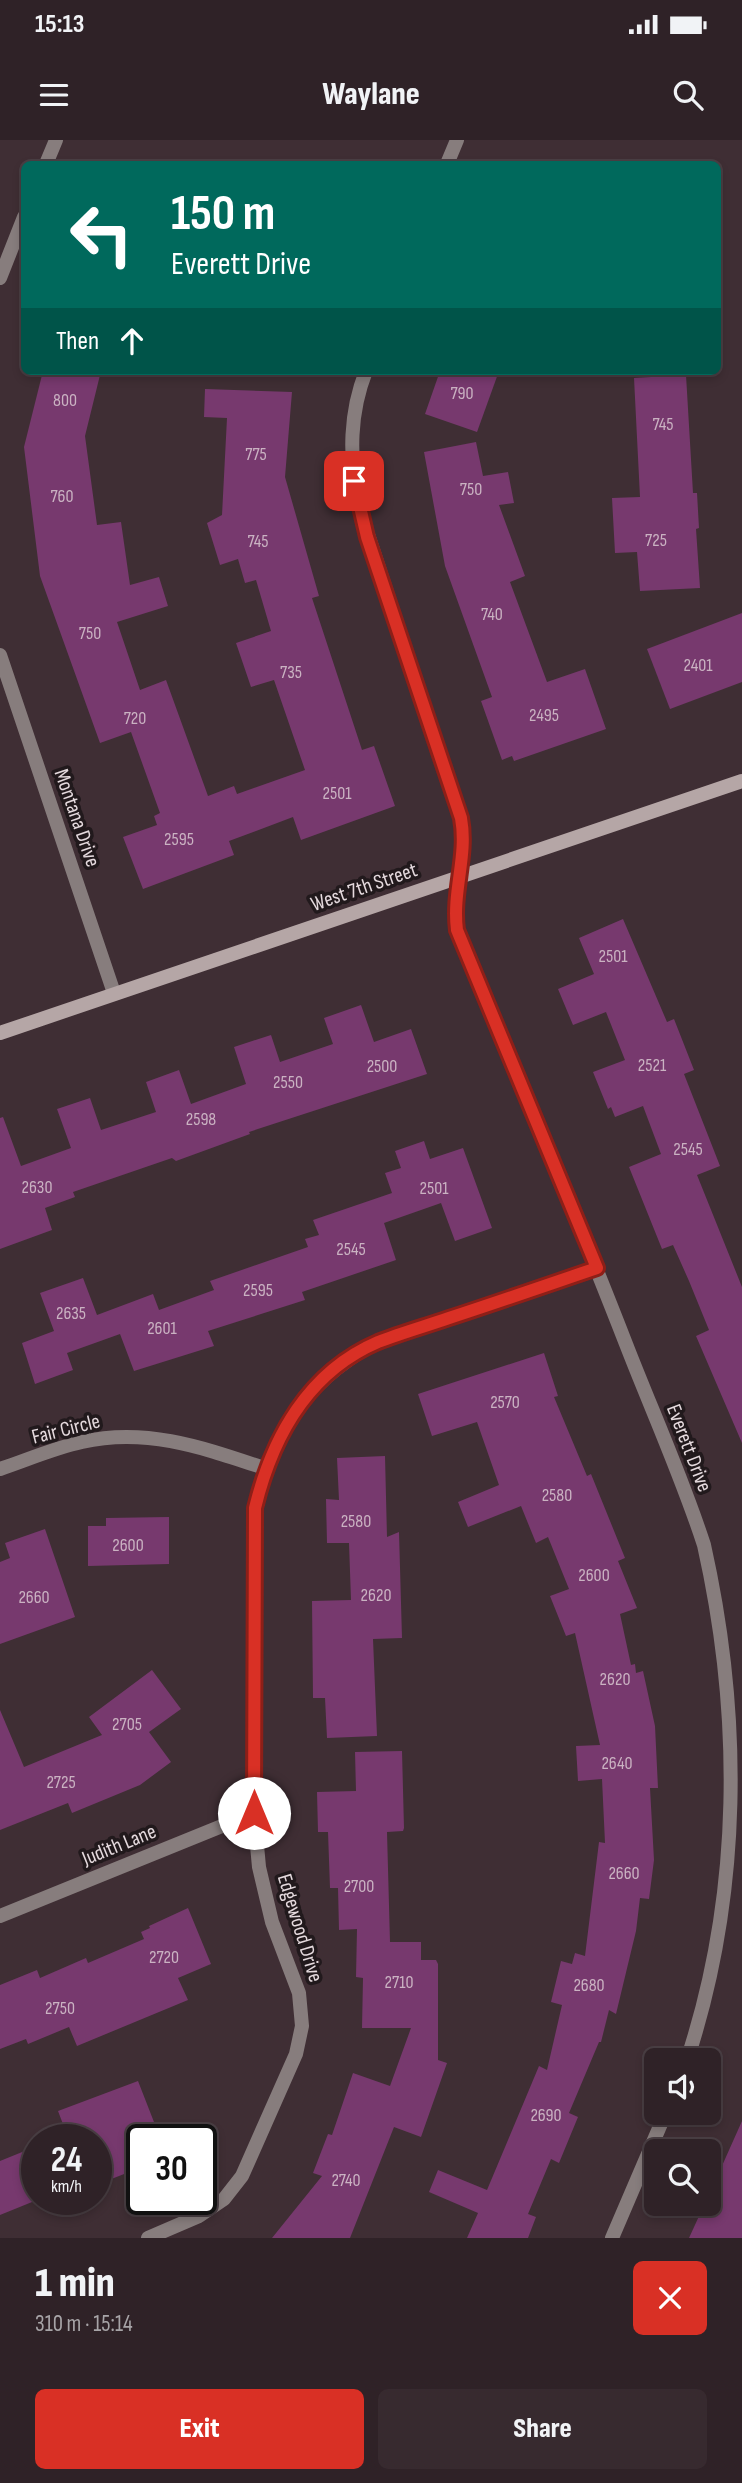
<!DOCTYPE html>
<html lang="en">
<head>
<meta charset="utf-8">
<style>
  :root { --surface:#2f2227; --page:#372a2f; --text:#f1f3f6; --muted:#a7a4a7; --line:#4a3f44; --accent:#d93025 }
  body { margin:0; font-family:"Sofia Sans Condensed",sans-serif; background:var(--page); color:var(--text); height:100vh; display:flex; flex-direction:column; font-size:26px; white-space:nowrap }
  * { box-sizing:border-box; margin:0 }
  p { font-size:23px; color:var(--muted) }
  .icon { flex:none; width:38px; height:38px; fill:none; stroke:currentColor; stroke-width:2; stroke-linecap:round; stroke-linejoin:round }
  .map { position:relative; height:2098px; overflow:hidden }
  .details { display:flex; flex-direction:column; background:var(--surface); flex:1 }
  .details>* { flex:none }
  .guide { position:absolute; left:21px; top:21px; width:700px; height:214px; border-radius:10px; box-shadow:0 4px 10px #0003,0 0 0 2px var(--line); background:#00695c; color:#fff; overflow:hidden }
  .fabs { position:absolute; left:644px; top:1908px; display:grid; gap:14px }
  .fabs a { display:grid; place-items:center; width:77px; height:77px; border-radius:10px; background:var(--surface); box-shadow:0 4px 10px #0003,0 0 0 2px var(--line); font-size:35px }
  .speed { position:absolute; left:21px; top:1984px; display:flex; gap:14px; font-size:35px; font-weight:700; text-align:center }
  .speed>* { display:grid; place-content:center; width:91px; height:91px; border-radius:50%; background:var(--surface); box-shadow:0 4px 10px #0003,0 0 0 2px var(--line); line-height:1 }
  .speed small { font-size:18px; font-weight:400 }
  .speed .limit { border:4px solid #111; border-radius:10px; background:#fff; color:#111 }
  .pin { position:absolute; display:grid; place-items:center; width:60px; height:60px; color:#fff; margin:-30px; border-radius:14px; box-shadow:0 4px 10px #0006 }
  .me { position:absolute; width:77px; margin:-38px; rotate:0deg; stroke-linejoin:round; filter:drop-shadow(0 0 5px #0008) }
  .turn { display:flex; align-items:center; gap:24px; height:147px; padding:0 35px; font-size:32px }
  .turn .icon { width:91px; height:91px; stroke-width:2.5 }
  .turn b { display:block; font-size:49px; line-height:60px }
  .then { display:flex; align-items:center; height:66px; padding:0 35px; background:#0003; gap:14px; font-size:26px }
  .round { display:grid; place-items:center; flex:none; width:74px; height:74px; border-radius:10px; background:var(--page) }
  .head { display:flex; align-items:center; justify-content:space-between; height:119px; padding:0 35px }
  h1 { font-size:42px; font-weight:800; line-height:52px }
  .primary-button { display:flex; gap:14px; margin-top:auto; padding:14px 35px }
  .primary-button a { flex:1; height:80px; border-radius:10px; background:var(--accent); color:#fff; font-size:28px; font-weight:800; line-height:80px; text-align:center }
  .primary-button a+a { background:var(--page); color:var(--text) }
  .status { display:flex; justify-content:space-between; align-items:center; height:49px; padding:0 35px; background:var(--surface); direction:ltr }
  .status svg { height:19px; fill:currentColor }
  header { display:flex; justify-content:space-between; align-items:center; height:91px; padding:0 35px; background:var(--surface); font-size:32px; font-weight:800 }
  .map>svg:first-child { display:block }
  .building { fill:#77396e }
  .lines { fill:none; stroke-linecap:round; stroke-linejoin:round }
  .minor { stroke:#877d7d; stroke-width:14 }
  .secondary { stroke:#b5a6a6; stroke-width:14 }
  .route-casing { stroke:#8d1f18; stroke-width:18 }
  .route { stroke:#d93025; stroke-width:12 }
  .labels { text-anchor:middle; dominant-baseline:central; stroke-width:7; stroke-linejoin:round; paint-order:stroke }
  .number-label { font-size:18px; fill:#cab2c2 }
  .street-label { font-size:21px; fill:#e5dade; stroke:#21191c }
</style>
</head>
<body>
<div class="status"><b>15:13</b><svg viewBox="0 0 49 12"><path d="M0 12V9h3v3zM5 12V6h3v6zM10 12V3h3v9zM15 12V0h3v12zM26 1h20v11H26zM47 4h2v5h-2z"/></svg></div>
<header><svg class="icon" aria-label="menu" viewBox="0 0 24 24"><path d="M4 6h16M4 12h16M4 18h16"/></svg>Waylane<svg class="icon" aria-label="search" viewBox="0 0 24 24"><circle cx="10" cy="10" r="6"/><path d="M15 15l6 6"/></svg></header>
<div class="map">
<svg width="742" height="2098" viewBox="0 0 742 2098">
  <rect width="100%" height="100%" fill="#3f2e34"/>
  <g class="building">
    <path d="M43,231H101L85,296L97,385L121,382L130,445L159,437L168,466L117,482L140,550L166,540L208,656L234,646L237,654L305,630L274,540L251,547L236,503L271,491L256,440L245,443L238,419L220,425L207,383L222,375L227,278L204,277L205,249L292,252L285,337L319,456L312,458L362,610L374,606L395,666L301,700L293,677L229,701L234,715L143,749L123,697L157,685L154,676L160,673L131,592L100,603L40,436L24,307Z"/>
    <path d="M440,231H499L477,292L425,274Z"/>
    <path d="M686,235L693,353H697L699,388L696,389L700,448L640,451L637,412L615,413L612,358L640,357L634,238Z"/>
    <path d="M476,302L483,336L508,332L514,363L499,365L525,436L510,442L547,542L585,529L606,589L514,621L512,616L502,620L481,561L492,557L445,426L424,312Z"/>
    <path d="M742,473V542L670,569L647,509Z"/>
    <path d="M623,779L667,882L674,879L694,930L684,934L720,1026L697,1035L742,1147V1303L696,1196L709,1190L689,1141L673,1105L662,1109L629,1027L661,1014L643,966L615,977L611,967L608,969L593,932L625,920L606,872L573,885L558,849L594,834L579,798Z"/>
    <path d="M361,865L374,902L411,889L427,934L249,992L250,994L176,1021L172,1018L73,1052L75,1057L45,1068L52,1090L0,1109V978L3,977L21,1026L71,1008L57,969L90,958L101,990L156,972L146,942L179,930L191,964L246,944L234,907L271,895L280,922L333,904L324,878Z"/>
    <path d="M424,1001L430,1019L463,1008L492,1088L455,1101L441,1063L384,1083L396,1120L302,1152L305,1160L208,1191L214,1206L134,1231L120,1194L67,1213L73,1230L35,1244L22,1203L54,1191L40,1153L83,1138L97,1175L153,1154L159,1170L214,1150L210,1141L308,1107L305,1099L319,1095L313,1080L392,1053L385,1033L401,1028L395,1011Z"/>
    <path d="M544,1213L558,1256L554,1257L587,1336L591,1334L625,1418L618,1421L637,1468L620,1474L631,1525L635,1524L636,1533L643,1531L655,1586L658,1648H650L654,1720L649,1759L640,1758L636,1791L616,1874L609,1870L601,1902H599L569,1973L578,1977L559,2023L551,2019L528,2074L536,2077L528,2098H467L478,2073L429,2052L438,2030L487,2050L539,1926L547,1930L562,1865L551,1862L561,1821L572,1824L575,1813L585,1816L599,1702L605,1703L602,1639L578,1641L576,1606L600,1605L575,1493L566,1496L550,1456L569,1449L548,1397L536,1403L521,1366L468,1387L458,1362L499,1345L477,1282L432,1296L418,1254Z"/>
    <path d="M385,1316L387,1397L399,1392L402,1498L373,1499L377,1596L327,1598L325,1558H313L312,1461L351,1460L349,1403H327L326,1359L339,1360L337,1318Z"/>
    <path d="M169,1377V1424L88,1426V1386H106V1378Z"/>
    <path d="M45,1389L75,1477L0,1504V1422L10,1418L5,1403Z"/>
    <path d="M152,1530L181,1569L149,1592L171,1622L140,1645L72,1673L68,1663L0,1690V1570L24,1627L102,1595L89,1577Z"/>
    <path d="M402,1611L404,1688L403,1691L387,1692L390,1802H421V1820H436L438,1824V1920L447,1923L421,1997L394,1987L350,2098H272L322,2036L313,2033L328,1994L332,1995L353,1933L390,1946L411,1888H362L363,1838L356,1837L357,1789L339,1790L338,1748H330L328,1692H318L317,1652L356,1651L355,1612Z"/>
    <path d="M188,1768L211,1824L178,1838L188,1860L77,1906L69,1887L28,1904L26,1899L0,1909V1845L37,1830L40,1838L86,1818L88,1823L144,1799L141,1792L150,1788L149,1786Z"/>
    <path d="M138,1941L161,2000H142V2027L96,2045V2000H69L58,1971Z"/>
    <path d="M742,1981V2098H689L705,2063H709V2055Z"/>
    <path d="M37,2006V2060L0,2075V2021Z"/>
  </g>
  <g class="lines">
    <g class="minor">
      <path d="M46,24L56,0"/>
      <path d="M447,24L457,0"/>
      <path d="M0,138L24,77"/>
      <path d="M366,231C349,274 350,315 357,361L461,678C467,716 452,751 457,790C514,928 572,1065 626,1204C652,1271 682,1337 704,1405C742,1575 742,1753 687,1920"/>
      <path d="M0,515L114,853"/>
      <path d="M0,1329C27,1320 54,1308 82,1302C146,1287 204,1308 264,1328"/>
      <path d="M0,1776L254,1673"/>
      <path d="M148,2098L199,2076L224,2059L242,2036L296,1914L302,1886L299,1853L272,1782L259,1727L254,1673L253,1398C259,1312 297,1246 374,1204C398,1191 429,1185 455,1176C502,1160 549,1144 597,1128"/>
      <path d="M612,2098L666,1972"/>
    </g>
    <path class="secondary" d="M0,893L742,641"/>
  </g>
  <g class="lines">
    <g class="route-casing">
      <path id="route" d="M254,1673L255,1368C272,1298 308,1232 378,1202C401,1193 426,1186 449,1178C498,1162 547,1145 597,1128L457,790C452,751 468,716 461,678L367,397L354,341"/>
    </g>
    <use href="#route" class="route"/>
  </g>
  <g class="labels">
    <g class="number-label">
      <text x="462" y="253">790</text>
      <text x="65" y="260">800</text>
      <text x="663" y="284">745</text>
      <text x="256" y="314">775</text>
      <text x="471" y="349">750</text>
      <text x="62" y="356">760</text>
      <text x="656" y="400">725</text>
      <text x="258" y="401">745</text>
      <text x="492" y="474">740</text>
      <text x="90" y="493">750</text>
      <text x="698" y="525">2401</text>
      <text x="291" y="532">735</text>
      <text x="544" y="575">2495</text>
      <text x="135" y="578">720</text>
      <text x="337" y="653">2501</text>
      <text x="179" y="699">2595</text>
      <text x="613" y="816">2501</text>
      <text x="652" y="925">2521</text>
      <text x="382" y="926">2500</text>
      <text x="288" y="942">2550</text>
      <text x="201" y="979">2598</text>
      <text x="688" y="1009">2545</text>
      <text x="37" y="1047">2630</text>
      <text x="434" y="1048">2501</text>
      <text x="351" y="1109">2545</text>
      <text x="258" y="1150">2595</text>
      <text x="71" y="1173">2635</text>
      <text x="162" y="1188">2601</text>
      <text x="505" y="1262">2570</text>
      <text x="557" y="1355">2580</text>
      <text x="356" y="1381">2580</text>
      <text x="128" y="1405">2600</text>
      <text x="594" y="1435">2600</text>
      <text x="376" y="1455">2620</text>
      <text x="34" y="1457">2660</text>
      <text x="615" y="1539">2620</text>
      <text x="127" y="1584">2705</text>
      <text x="617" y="1623">2640</text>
      <text x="61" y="1642">2725</text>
      <text x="624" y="1733">2660</text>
      <text x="359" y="1746">2700</text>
      <text x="164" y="1817">2720</text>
      <text x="399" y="1842">2710</text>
      <text x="589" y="1845">2680</text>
      <text x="60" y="1868">2750</text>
      <text x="546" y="1975">2690</text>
      <text x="346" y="2040">2740</text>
    </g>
    <g class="street-label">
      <text transform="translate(77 678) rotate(71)">Montana Drive</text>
      <text transform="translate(364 747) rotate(-19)">West 7th Street</text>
      <text transform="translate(66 1289) rotate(-14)">Fair Circle</text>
      <text transform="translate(689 1308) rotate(69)">Everett Drive</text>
      <text transform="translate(119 1705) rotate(-22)">Judith Lane</text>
      <text transform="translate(300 1788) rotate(73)">Edgewood Drive</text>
    </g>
  </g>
</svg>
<div class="fabs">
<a><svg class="icon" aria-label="sound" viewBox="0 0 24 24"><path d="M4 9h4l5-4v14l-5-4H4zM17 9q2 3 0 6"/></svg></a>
<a><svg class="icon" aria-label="search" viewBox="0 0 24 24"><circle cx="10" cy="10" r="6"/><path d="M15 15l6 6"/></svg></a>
</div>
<div class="speed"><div>24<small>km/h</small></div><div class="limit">30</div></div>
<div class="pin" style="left:354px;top:341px;background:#d93025"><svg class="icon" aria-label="arrive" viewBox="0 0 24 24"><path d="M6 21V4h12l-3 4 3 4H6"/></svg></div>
<svg class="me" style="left:254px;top:1673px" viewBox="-20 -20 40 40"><circle r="19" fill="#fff"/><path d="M0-13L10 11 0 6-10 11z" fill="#d93025"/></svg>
<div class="guide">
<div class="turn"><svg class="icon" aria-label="left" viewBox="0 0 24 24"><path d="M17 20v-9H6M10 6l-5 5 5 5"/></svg><div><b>150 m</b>Everett Drive</div></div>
<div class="then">Then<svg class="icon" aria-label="ahead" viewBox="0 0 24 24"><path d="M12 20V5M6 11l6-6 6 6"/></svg></div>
</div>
</div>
<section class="details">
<div class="head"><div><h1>1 min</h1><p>310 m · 15:14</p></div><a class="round" style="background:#d93025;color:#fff"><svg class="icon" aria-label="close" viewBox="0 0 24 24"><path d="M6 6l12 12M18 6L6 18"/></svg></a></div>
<div class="primary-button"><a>Exit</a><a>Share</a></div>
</section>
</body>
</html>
